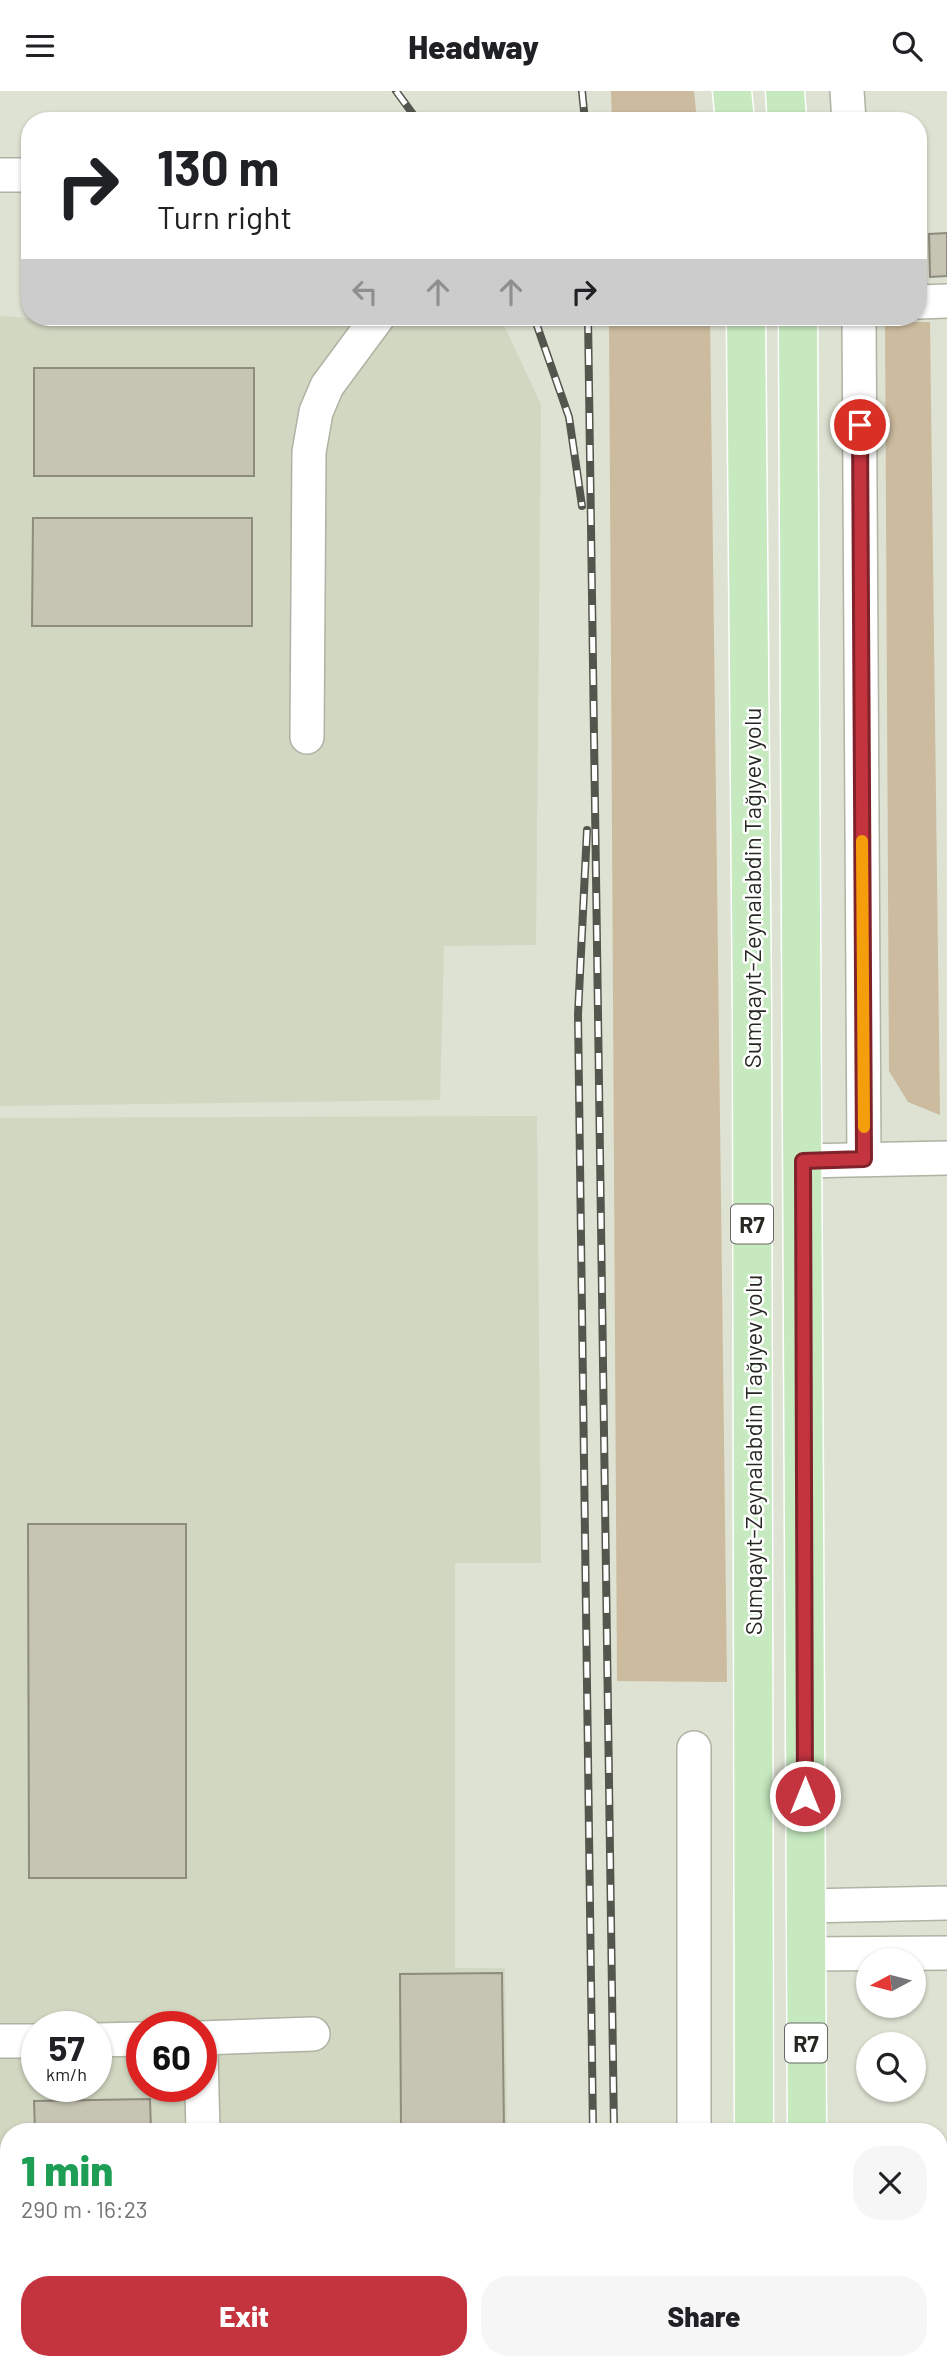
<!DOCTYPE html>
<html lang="en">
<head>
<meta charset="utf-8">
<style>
  :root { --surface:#fff; --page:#f6f6f6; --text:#202124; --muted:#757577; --accent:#c4343f }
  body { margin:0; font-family:Barlow,sans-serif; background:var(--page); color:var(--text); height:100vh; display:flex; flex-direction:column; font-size:26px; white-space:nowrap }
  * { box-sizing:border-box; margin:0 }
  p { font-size:23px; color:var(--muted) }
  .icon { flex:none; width:38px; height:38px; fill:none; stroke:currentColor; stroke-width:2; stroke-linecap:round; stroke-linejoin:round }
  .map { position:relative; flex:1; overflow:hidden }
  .drawer { position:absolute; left:0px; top:2032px; width:948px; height:247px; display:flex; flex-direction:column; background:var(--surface); border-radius:28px 28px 0 0; box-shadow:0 2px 5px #0004 }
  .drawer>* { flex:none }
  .hud { position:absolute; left:21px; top:21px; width:906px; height:214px; border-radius:28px; box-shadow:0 2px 5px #0004; background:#fff; color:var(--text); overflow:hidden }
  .needle { width:46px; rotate:263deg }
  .buttons { position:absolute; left:856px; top:1857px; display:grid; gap:14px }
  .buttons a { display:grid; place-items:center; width:70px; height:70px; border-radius:50%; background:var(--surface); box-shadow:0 2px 5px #0004; font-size:35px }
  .speed { position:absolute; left:21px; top:1920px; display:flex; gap:14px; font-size:35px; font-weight:700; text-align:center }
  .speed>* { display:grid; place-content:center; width:91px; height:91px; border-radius:50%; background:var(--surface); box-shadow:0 2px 5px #0004; line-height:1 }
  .speed small { font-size:18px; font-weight:400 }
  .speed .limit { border:10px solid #d22; background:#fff; color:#111 }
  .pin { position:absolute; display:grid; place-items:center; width:60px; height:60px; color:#fff; margin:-30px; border:4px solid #fff; border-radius:50%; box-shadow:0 2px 7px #0007 }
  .me { position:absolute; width:77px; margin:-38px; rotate:0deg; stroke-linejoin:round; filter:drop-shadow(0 0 5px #0008) }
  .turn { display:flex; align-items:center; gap:24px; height:147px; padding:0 21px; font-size:32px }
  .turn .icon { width:91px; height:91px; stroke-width:2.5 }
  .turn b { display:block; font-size:49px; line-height:60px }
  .lanes { display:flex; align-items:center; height:66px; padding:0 21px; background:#0003; justify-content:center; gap:35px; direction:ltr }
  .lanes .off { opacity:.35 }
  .round { display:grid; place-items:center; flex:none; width:74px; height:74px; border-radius:28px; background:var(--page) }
  .overview { display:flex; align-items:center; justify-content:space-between; height:119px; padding:0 21px }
  h1 { font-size:42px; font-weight:800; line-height:52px; color:#1e9e55 }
  .action { display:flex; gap:14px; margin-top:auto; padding:14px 21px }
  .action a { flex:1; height:80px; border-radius:28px; background:var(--accent); color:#fff; font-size:28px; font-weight:800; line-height:80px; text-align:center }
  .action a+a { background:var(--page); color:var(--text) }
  header { display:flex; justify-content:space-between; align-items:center; height:91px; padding:0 21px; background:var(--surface); font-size:32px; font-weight:800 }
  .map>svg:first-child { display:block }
  .built { fill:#d1d7c1; fill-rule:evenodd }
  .green { fill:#ccbb9e }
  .building { fill:#c6c4b3; stroke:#8e8c7d; stroke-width:2 }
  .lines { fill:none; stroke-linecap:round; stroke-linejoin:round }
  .minor-casing { stroke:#aeb3a3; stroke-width:36 }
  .major-casing { stroke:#fff; stroke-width:41 }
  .minor { stroke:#fff; stroke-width:33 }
  .major { stroke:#c6e9bf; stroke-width:38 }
  .rail-casing { stroke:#53564d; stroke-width:8 }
  .rail { stroke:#fff; stroke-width:5; stroke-dasharray:16; stroke-linecap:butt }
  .route-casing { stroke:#7f2229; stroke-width:18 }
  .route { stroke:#c4343f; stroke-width:12 }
  .slow { stroke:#f59e0b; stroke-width:12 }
  .labels { text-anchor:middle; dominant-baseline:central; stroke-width:5; stroke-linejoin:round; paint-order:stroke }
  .shield { fill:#fff; stroke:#676864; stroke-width:2 }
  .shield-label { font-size:23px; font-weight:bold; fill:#262822 }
  .street-label { font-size:24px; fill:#262822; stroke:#fff }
</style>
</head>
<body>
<header><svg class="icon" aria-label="menu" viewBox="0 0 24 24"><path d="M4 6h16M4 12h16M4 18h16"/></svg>Headway<svg class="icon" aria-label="search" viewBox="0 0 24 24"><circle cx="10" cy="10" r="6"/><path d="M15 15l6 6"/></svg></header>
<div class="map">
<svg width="947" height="2277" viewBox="0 0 947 2277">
  <rect width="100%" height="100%" fill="#dde2d2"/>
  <g class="built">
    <path d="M0,225L30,227L500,226L541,313L536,854L444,855L440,1009L0,1015Z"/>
    <path d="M537,1025L541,1472H455V1877H505L507,2040H9V2270H458V2277H0V1027ZM37,1936H96V1995H37ZM142,1936H201V1995H142Z"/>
  </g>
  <g class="green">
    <path d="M611,0H694L697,30H612Z"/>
    <path d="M609,226H710L727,1591L617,1590Z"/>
    <path d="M885,231H930L940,1024L908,1011L889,980Z"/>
  </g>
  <g class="building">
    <path d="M947,142V185L930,186L929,143Z"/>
    <rect x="34" y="277" width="220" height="108"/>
    <path d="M33,427H252V535H32Z"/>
    <path d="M28,1433H186V1787H29Z"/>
    <path d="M502,1882L504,2040H401L400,1883Z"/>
    <path d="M150,2008L151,2040H35L34,2010Z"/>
    <rect x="39" y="2270" width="117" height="7"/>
  </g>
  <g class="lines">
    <g class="minor-casing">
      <g id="minor">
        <path d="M847,0L849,30"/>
        <path d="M0,84H30"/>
        <path d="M919,211L947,210"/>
        <path d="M859,226L864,1068"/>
        <path d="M307,646L309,361L316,321L327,295L378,226"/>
        <path d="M802,1070L947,1067"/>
        <path d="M805,1815L947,1812"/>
        <path d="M805,1863L947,1862"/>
        <path d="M201,1947L313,1943"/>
        <path d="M96,1949L142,1948"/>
        <path d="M0,1950H37"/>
        <path d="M201,1964L203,2040"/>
        <path d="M694,2040V1657"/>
        <path d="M210,2270V2277"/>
        <path d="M694,2277V2270"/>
      </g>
    </g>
    <g class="major-casing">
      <g id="major">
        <path d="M732,0L735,30"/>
        <path d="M785,0L787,30"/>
        <path d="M746,226L752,922L754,2040"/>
        <path d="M798,226L807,2040"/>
        <path d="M756,2270V2277"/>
        <path d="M810,2270V2277"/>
      </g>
    </g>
    <use href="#minor" class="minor"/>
    <use href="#major" class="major"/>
    <g class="rail-casing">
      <g id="rail">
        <path d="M396,0L418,30"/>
        <path d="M582,0L585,30"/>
        <path d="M534,226L569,326L582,415"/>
        <path d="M588,226L614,2040"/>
        <path d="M587,739L578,923L593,2040"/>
        <path d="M597,2270V2277"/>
        <path d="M619,2270V2277"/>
      </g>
    </g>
    <use href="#rail" class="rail"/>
  </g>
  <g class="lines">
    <g class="route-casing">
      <path id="route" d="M805,1705L803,1070L864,1068L860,334"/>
    </g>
    <use href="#route" class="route"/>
    <path class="slow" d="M862,750L864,1036"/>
  </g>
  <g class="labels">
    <g class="shield">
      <rect x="731" y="1113.5" width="42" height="39" rx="5"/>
      <rect x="785" y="1932.5" width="42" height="39" rx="5"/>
    </g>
    <g class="shield-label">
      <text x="752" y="1133">R7</text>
      <text x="806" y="1952">R7</text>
    </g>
    <g class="street-label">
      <text transform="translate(751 797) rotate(-90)">Sumqayıt-Zeynalabdin Tağıyev yolu</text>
      <text transform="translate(752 1364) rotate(-90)">Sumqayıt-Zeynalabdin Tağıyev yolu</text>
    </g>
  </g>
</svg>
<div class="buttons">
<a><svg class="needle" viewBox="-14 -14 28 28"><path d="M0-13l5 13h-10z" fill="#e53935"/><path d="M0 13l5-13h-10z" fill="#757577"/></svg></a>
<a><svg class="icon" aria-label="search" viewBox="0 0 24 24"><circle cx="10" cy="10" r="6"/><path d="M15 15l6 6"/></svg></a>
</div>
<div class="speed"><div>57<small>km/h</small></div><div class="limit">60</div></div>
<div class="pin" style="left:860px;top:334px;background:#d93025"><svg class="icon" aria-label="arrive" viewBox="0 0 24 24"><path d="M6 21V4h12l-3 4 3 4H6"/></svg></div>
<svg class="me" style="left:805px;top:1705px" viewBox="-20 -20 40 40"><circle r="17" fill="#c4343f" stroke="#fff" stroke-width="3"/><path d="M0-11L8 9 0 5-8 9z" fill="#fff"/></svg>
<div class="hud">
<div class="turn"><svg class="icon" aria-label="right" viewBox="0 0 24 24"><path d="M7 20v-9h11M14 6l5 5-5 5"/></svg><div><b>130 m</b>Turn right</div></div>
<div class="lanes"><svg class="icon off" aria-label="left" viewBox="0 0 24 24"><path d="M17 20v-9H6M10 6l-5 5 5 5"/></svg><svg class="icon off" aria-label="ahead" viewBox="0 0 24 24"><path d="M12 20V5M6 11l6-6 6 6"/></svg><svg class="icon off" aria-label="ahead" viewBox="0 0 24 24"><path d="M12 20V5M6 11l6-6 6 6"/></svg><svg class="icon" aria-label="right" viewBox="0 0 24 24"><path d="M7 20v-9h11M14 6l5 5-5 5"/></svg></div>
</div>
<section class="drawer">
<div class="overview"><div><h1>1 min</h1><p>290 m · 16:23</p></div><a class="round"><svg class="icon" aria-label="close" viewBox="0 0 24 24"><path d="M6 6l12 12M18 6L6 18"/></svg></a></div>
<div class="action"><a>Exit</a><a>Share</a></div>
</section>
</div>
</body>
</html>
